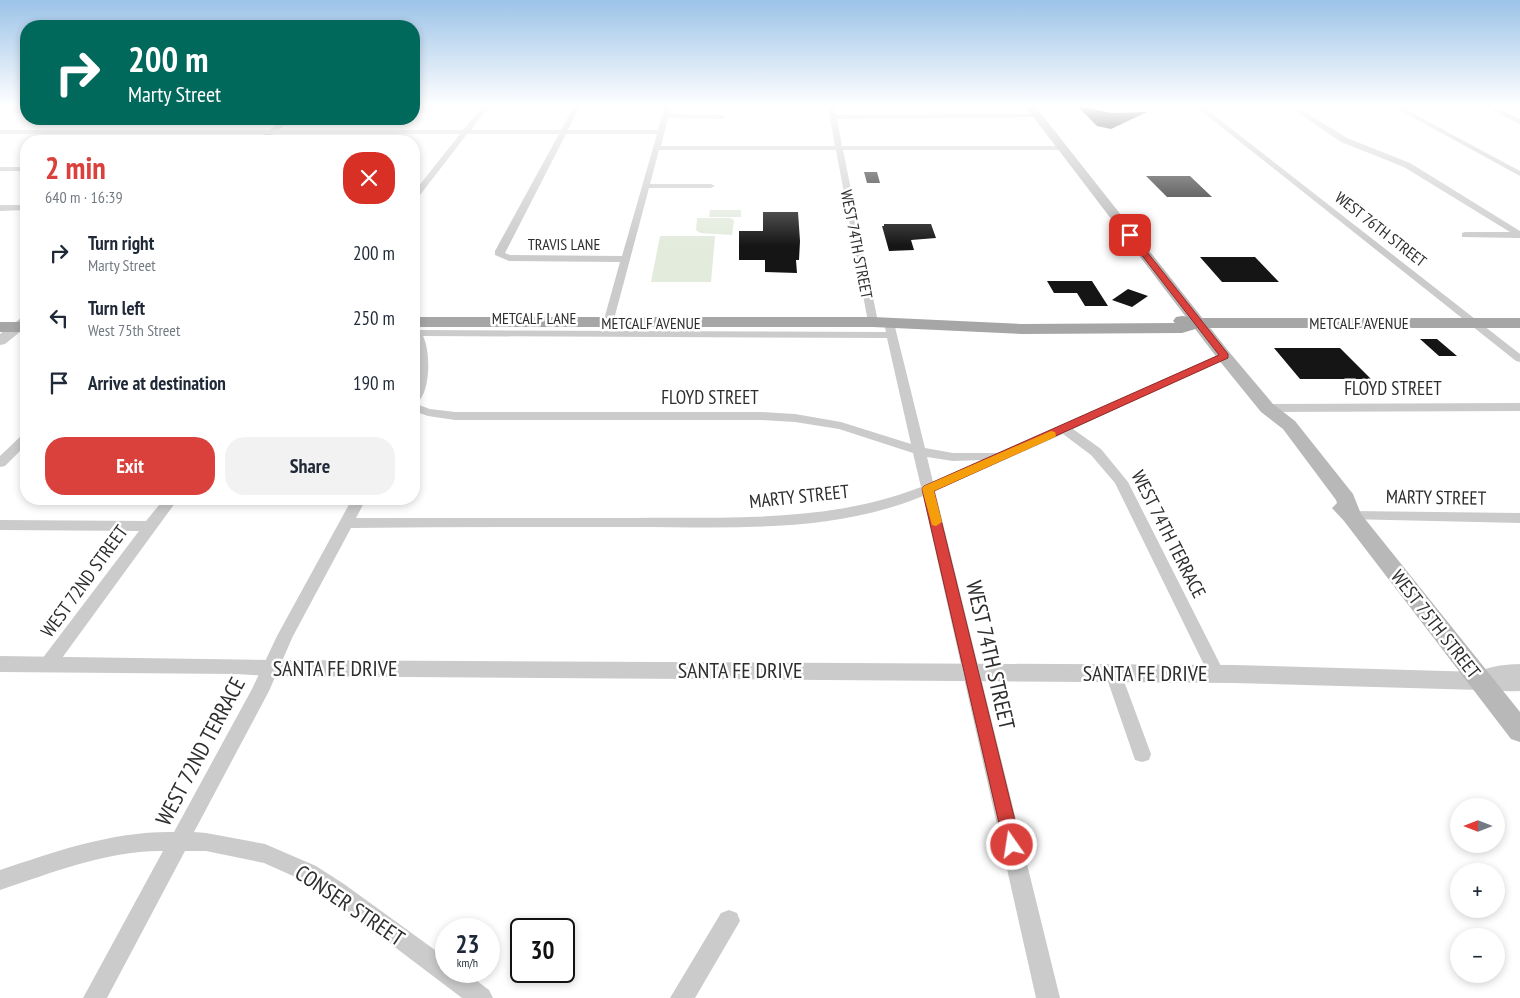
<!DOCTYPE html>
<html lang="en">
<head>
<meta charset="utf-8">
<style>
  :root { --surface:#fff; --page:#f2f2f3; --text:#1f2937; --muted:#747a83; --accent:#da413c }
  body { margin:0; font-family:"PT Sans Narrow",sans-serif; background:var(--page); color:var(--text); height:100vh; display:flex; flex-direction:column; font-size:19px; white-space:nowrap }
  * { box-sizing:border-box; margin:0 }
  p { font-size:16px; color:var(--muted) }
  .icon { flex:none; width:28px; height:28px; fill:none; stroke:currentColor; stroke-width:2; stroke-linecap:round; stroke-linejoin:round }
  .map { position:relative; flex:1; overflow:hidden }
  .side { position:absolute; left:20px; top:135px; width:400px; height:370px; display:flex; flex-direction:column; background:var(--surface); border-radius:20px; box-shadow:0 2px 8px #0003 }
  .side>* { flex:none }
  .top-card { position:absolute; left:20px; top:20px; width:400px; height:105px; border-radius:20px; box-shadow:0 2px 8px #0003; background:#00695c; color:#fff; overflow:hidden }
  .needle { width:32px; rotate:270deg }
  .buttons { position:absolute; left:1450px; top:798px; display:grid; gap:10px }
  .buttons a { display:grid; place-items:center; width:55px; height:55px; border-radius:50%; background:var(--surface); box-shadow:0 2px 8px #0003; font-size:25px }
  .speed { position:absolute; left:435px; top:918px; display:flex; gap:10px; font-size:25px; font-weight:700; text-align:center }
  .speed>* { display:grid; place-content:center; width:65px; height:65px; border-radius:50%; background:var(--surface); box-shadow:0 2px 8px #0003; line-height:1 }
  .speed small { font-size:12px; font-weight:400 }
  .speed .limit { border:2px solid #111; border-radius:8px; background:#fff; color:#111 }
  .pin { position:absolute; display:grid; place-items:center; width:42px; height:42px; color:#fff; margin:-21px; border-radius:10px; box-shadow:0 2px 8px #0006 }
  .me { position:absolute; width:55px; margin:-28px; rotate:347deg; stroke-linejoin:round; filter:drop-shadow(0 0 4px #0008) }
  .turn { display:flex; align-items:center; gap:18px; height:105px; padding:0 25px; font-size:22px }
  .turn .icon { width:65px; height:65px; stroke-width:2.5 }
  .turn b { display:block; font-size:35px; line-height:42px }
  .round { display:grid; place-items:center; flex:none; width:52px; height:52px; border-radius:20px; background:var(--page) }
  .headline { display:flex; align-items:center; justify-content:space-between; height:85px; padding:0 25px }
  h1 { font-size:30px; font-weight:700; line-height:38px; color:var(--accent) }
  .action { display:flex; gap:10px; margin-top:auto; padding:10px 25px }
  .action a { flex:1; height:58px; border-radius:20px; background:var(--accent); color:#fff; font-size:20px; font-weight:700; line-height:58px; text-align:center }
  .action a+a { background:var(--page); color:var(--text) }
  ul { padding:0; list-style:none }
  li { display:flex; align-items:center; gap:15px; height:65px; padding:0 25px }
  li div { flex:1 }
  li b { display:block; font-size:19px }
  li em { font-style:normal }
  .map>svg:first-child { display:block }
  .green { fill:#e3ebdd }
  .building { fill:#151515 }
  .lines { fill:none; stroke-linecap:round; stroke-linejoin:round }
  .minor { fill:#cbcbcb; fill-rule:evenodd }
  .tertiary { fill:#cbcbcb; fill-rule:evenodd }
  .secondary { fill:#b8b8b8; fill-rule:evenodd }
  .primary { fill:#a6a6a6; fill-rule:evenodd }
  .route { fill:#da413c; stroke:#8e2a27 }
  .slow { fill:#f59e0b }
  .labels { text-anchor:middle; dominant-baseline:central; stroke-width:5; stroke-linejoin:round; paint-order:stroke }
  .far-street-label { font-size:16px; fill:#2e2e2e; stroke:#fff }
  .street-label { font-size:19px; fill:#2e2e2e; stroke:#fff }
  .near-street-label { font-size:22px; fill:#2e2e2e; stroke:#fff }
</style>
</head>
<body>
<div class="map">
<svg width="1520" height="998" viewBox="0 0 1520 998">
  <rect width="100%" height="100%" fill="#fff"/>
  <g class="green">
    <path d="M710,210H741V217H709Z"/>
    <path d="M697,218H730L734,220L732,235L700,233L696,230Z"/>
    <path d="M660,236H715L711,282H651Z"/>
  </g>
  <g class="building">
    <path d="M1077,106L1112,113L1147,112L1111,129L1097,126Z"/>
    <path d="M864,172H877L880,183H867Z"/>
    <path d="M1146,176H1190L1212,197H1167Z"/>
    <path d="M763,212H798L800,241L799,260H796L797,273L765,272V260H739V231H763Z"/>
    <path d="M884,224H931L936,238L911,240L914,250L889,251L882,226H884Z"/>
    <path d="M1200,257H1255L1279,282H1222Z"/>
    <path d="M1047,281H1092L1108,306H1085L1077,293H1054Z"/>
    <path d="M1128,289L1148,296L1132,307L1112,300Z"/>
    <path d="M1420,339H1437L1457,356H1439Z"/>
    <path d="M1274,348H1340L1371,379H1300Z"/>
  </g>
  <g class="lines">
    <g class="minor">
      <path d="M483,106H489L471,130H561L574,106H580L568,130H658L665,106H671L669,114L722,115L725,117L722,119L668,118L661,146H835L828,106H834L836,115L1038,114L1040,115V117L837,119L842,146H1063L1067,148L1063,150H843L878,322L873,325L868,322L836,150H659L650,184H711L715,186L711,188H649L613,323L608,326L603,323L620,262L509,261L495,255V251L559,134H467L417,199H414V192L460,134H0V130H463ZM566,134H657L622,256L510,255L505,253Z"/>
      <path d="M1195,106H1202L1520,354V362L1516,361Z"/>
      <path d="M1288,106H1295L1347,138L1410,163L1520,231V238L1462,237V233L1465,232H1510L1404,167L1341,142Z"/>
      <path d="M1392,106H1399L1520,171V176Z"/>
      <path d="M1483,106H1491L1520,119V124Z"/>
      <rect x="0" y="167" width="26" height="4"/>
      <path d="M0,205H26V210L0,211Z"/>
      <path d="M889,320L894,323L925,448L953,453H999L1220,354L1224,353L1230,356L1073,429L1101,449L1128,482L1225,674L1223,679L1217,681L1211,679L1115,483L1091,455L1063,434L935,491L1060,998H1036L923,496C831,534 728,527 631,527C538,527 444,527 351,528L293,636L269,691L194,832L206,833L265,844L316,866L344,884L446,958V971H464L489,990L493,998H462L330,898L302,880L264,863L206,851H185L107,998H83L163,851C109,850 51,873 0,890V870C57,851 113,831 174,832L252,689L277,636L352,499H366L356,518C448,518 540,518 633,518C730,517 829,523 921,487L913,453L839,429L795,422L761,420H455L428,416L414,411V385L419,356L414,338V326L420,330L886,332L884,323ZM423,336L887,338L911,444L841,422L795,414L761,412H455L430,409L416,404C431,393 431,352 423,336ZM927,457L953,461L984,460L933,482Z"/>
      <path d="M1520,403V411L1267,412L1261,408L1267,404Z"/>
      <path d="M26,434V445L5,466L0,467V456L22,435Z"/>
      <path d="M164,499H178L54,669L48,671L42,669L40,664L42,659L139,531L0,530V520L146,521Z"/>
      <path d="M1351,511L1520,513V523L1346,519L1344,516L1346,513Z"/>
      <path d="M1520,664V691C1505,692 1489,691 1474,686L1471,681C1480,665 1504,665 1520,664Z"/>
      <path d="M1113,666L1119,668L1121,673L1151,754L1149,760L1142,762L1135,760L1133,754L1105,673L1107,668Z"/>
      <path d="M729,910L737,913L740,921L695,998H670L721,913Z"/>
    </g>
    <g class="tertiary">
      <path d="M284,119H293L264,141H255Z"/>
      <path d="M26,317V327L5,344L0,345V334L21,318Z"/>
      <path d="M0,656L270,660L1234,665L1480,672L1488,675L1491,681L1488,687L1480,690L1234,683L270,676L236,674L0,672Z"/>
    </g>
    <path class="secondary" d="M1025,106H1035L1230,353L1273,404L1295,421L1353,494L1361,514L1520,712V742L1511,739L1344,521L1332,508L1337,503L1336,500L1283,429L1261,412L1218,359Z"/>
    <g class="primary">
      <path d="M1182,316L1198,318H1520V328H1199L1182,333L1022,334L873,327H414V317H873L1022,324L1175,323L1173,321L1176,317Z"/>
      <rect x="0" y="322" width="26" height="10"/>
    </g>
  </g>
  <linearGradient id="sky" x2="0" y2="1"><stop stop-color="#9cc3e8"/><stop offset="0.43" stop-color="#fff"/><stop offset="1" stop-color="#fff" stop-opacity="0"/></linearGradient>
  <rect width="1520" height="246" fill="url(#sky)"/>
  <path class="route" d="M1127,233H1132L1228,354V358L934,491L1021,845L1018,850L1012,852L1006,850L1004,845L922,489L924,486L1219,355L1127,236Z"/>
  <path class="slow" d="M1051,431L1055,432L1056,435L1055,437L934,491L942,522L936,526L932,525L922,489L924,486Z"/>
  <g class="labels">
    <g class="far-street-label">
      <text transform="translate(1381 229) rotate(38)">WEST 76TH STREET</text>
      <text x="564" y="244">TRAVIS LANE</text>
      <text transform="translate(857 244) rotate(79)">WEST 74TH STREET</text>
      <text x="534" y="318">METCALF LANE</text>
      <text x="651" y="323">METCALF AVENUE</text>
      <text x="1359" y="323">METCALF AVENUE</text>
    </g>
    <g class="street-label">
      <text x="1393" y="388">FLOYD STREET</text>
      <text x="710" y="397">FLOYD STREET</text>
      <text transform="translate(799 496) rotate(-6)">MARTY STREET</text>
      <text transform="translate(1436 497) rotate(1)">MARTY STREET</text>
      <text transform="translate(1169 534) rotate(63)">WEST 74TH TERRACE</text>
      <text transform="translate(84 581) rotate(-54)">WEST 72ND STREET</text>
      <text transform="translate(1436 624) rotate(52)">WEST 75TH STREET</text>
    </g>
    <g class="near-street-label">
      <text transform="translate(991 655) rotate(77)">WEST 74TH STREET</text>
      <text x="335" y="668">SANTA FE DRIVE</text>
      <text x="740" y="670">SANTA FE DRIVE</text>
      <text x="1145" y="673">SANTA FE DRIVE</text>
      <text transform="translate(200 751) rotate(-62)">WEST 72ND TERRACE</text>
      <text transform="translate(350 905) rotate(34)">CONSER STREET</text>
    </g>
  </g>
</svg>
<div class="buttons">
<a><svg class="needle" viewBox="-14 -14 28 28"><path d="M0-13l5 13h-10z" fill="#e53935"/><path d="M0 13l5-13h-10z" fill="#747a83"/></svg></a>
<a>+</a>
<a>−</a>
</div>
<div class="speed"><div>23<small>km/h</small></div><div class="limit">30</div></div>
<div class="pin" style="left:1130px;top:235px;background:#d93025"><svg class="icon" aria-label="arrive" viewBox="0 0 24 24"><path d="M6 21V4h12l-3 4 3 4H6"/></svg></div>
<svg class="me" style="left:1012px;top:845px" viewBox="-20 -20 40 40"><circle r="17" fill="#da413c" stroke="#fff" stroke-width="3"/><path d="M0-11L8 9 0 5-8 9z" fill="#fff"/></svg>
<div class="top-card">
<div class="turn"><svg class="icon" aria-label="right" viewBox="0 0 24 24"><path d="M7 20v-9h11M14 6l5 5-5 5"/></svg><div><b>200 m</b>Marty Street</div></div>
</div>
<section class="side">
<div class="headline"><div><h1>2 min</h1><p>640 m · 16:39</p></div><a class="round" style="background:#d93025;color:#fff"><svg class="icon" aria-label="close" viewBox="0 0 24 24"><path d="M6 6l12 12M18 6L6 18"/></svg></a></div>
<ul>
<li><svg class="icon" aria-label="right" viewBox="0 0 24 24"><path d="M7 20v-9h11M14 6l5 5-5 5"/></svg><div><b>Turn right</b><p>Marty Street</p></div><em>200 m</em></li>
<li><svg class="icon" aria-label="left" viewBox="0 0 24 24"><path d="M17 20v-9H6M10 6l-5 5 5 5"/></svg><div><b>Turn left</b><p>West 75th Street</p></div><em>250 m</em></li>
<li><svg class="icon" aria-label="arrive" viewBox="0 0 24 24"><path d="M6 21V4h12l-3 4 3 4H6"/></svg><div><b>Arrive at destination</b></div><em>190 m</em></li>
</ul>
<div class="action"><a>Exit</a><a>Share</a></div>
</section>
</div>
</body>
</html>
